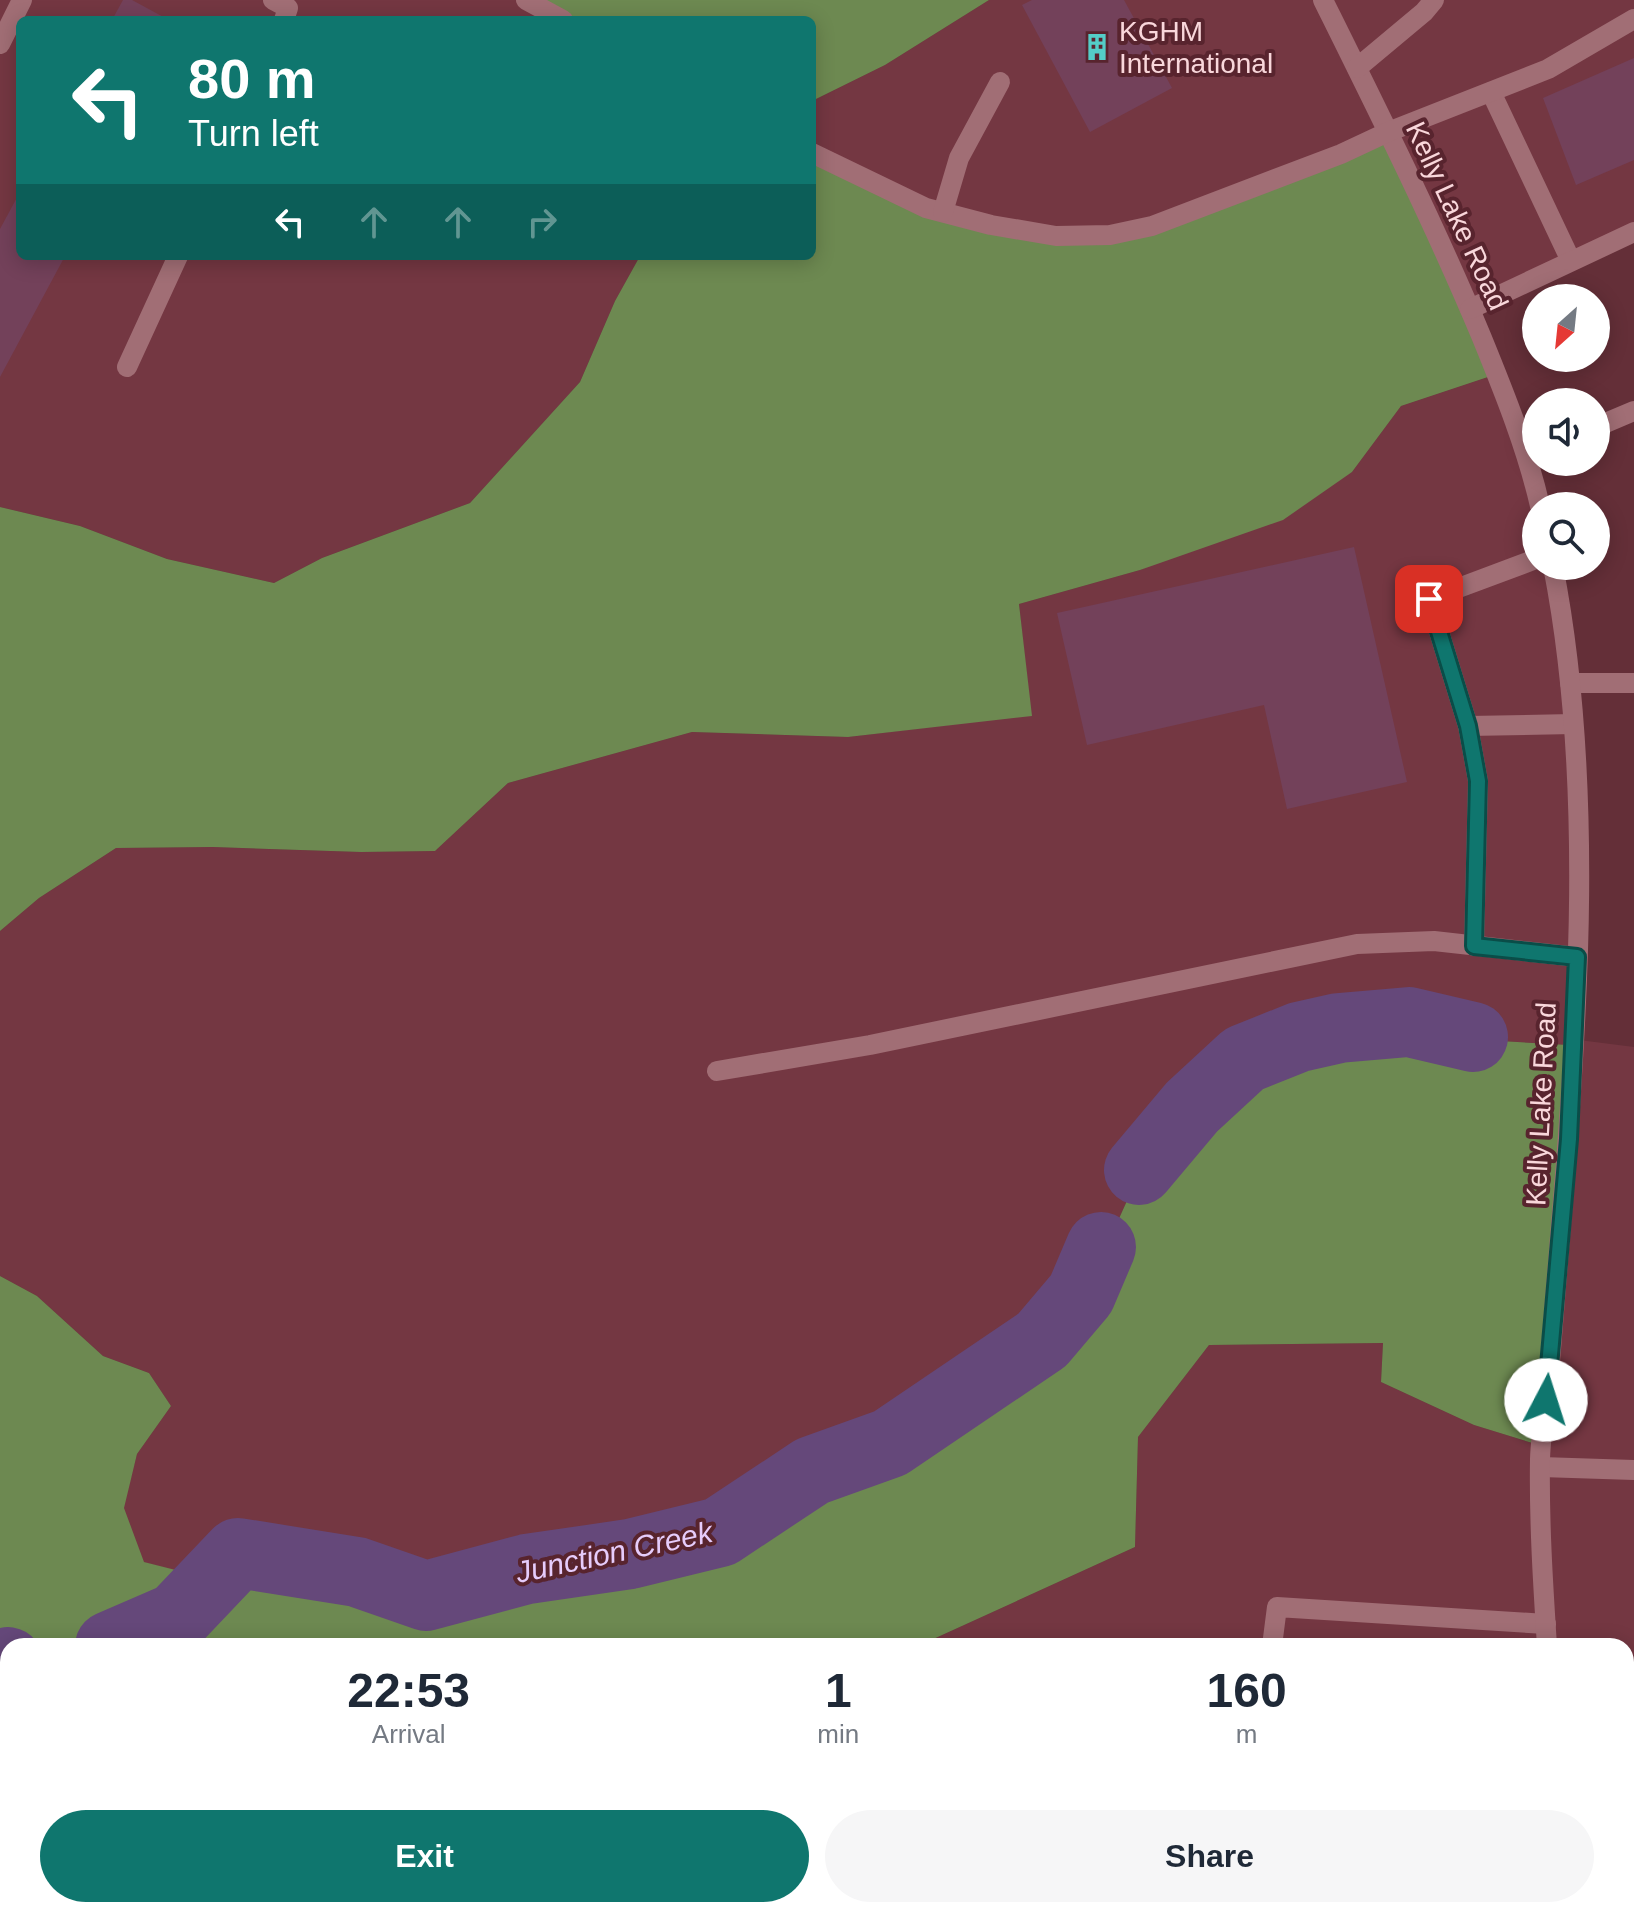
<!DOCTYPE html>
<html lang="en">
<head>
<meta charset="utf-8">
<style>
  :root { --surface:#fff; --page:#f6f6f7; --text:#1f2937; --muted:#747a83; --accent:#0f766e }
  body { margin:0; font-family:Arial,sans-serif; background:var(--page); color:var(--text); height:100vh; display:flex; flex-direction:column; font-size:30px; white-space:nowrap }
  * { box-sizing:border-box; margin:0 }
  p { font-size:26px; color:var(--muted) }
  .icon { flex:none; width:44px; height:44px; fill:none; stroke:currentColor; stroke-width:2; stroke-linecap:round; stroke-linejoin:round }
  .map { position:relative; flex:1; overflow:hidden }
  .details { position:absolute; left:0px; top:1638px; width:1634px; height:280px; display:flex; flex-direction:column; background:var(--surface); border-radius:24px 24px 0 0; box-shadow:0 4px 20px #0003 }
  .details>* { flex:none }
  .banner { position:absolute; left:16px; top:16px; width:800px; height:244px; border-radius:12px; box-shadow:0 4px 20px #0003; background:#0f766e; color:#fff; overflow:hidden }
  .needle { width:52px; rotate:207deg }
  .tools { position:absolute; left:1522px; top:284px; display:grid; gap:16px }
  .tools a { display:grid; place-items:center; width:88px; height:88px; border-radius:50%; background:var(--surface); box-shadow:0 4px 20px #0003; font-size:40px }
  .pin { position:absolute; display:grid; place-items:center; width:68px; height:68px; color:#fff; margin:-34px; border-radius:16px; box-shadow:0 4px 12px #0006 }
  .me { position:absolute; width:88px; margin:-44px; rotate:5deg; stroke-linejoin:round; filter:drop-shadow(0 0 6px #0008) }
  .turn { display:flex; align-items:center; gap:28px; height:168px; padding:0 40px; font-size:36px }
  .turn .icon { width:104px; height:104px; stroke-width:2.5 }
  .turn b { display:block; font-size:56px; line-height:68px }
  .lanes { display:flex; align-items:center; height:76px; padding:0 40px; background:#0003; justify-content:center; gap:40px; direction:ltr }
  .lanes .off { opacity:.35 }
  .eta { display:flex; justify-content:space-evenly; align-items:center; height:136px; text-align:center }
  .eta b { font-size:48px; font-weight:700; line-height:56px }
  .primary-button { display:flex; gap:16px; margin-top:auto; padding:16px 40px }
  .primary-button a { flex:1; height:92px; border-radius:48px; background:var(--accent); color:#fff; font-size:32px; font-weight:700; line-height:92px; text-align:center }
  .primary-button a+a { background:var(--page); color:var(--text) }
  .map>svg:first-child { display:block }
  .built { fill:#743742 }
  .forest { fill:#6d8951 }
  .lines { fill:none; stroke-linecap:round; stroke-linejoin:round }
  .river { stroke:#65487a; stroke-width:70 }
  .building { fill:#73415a }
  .minor { stroke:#a16e75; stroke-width:20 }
  .route-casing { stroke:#0a4d48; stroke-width:20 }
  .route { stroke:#0f766e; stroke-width:14 }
  .labels { text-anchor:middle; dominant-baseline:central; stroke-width:8; stroke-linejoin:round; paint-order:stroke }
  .poi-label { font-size:28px; fill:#f9d7db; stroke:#58242e; text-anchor:start }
  .street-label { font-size:28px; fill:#f9d7db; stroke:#58242e }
  .water-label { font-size:30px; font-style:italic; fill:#e6ccfb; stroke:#58242e }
</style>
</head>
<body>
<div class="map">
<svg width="1634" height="1918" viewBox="0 0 1634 1918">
  <rect width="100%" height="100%" fill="#642f38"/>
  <g class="built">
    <path d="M0,0H519L556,20H20V256H640L615,301L580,382L470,503L322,558L274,583L167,559L80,526L0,507Z"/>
    <path d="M989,0H1634V235L1468,313L1153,229L990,228L812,156V101L885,65Z"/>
    <path d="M1494,375L1536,506V566H1550L1569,701L1571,1039L1634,1047V1918H588L598,1916L600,1910H1626V1646H918L1135,1547L1138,1437L1209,1345L1383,1343L1381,1382L1474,1425L1539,1445L1569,1045L1466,1039L1408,1025L1340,1030L1298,1041L1140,1172L1084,1296L1044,1342L891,1446L813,1474L721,1535L631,1556L528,1572L426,1599L357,1574L239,1557L215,1581L143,1562L123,1508L137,1454L171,1406L149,1373L103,1356L37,1296L0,1276V931L39,898L116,848L213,847L361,852L435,851L508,783L692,732L848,737L1031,715L1019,604L1140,570L1352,472L1401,406Z"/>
  </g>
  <g class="forest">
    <path d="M519,0H989L885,65L812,101V20H556Z"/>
    <path d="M1386,136L1494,375L1401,406L1352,472L1283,520L1140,570L1019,604L1032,716L848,737L692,732L508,783L435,851L361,852L213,847L116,848L39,898L0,931V507L80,526L167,559L274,583L322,558L470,503L580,382L615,301L640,256H812V156L925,211L1111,238Z"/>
    <path d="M1408,1025L1466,1039L1569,1045L1539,1445L1474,1425L1381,1382L1383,1343L1209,1345L1138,1437L1135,1547L918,1646H8V1910H600L598,1916L588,1918H0V1276L37,1296L103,1356L149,1373L171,1406L137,1454L124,1508L144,1562L215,1580L239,1557L357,1574L426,1599L528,1572L631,1556L721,1535L813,1474L891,1446L1044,1342L1084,1296L1140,1172L1194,1109L1245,1062L1298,1041L1340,1030Z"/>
  </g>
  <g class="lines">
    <g class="river">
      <path d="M1139,1170L1192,1107L1244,1059L1299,1037L1339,1028L1409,1022L1473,1037"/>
      <path d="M110,1646L177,1617L238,1553L357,1572L426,1596L527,1569L630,1554L720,1532L812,1471L890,1443L1042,1340L1081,1294L1101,1247"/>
      <path d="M0,1664L8,1662"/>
    </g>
  </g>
  <g class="building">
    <path d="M123,0H132L169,20H112Z"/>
    <path d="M1032,0H1124L1172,88L1090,132L1022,5Z"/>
    <path d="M1634,58V160L1576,185L1543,98Z"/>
    <path d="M20,192V256H65L0,377V229Z"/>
    <path d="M1354,547L1407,782L1287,809L1264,705L1087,745L1057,613Z"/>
    <path d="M1186,1910H1284L1314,1917L1184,1918Z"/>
  </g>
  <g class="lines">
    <g class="minor">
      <path d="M273,0L288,8L284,20"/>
      <path d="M526,0L563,20"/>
      <path d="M1323,0C1378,111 1434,223 1482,338C1504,392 1527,449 1540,506"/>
      <path d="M0,44L22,0"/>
      <path d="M1357,68L1424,12L1434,0"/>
      <path d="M1491,92L1571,261"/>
      <path d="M812,153L926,208L991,225L1056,236L1110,235L1152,226L1341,154L1388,132L1548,69L1634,19"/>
      <path d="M943,212L959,158L1000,82"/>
      <path d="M1470,309L1634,232"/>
      <path d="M127,367L178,256"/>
      <path d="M1596,427L1634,411"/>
      <path d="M1570,683H1634"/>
      <path d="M1468,726L1573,724"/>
      <path d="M1474,946L1478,781L1468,726L1429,599L1536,559"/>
      <path d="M717,1071L870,1045L1357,944L1434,941L1577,957"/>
      <path d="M1541,1467L1634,1470"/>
      <path d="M1272,1646L1277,1607L1546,1624"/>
      <path d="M1547,1646C1543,1584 1539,1521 1540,1459C1541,1431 1546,1402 1549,1374C1553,1324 1557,1274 1561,1224C1579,1011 1594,776 1553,566"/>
      <path d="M1626,1849L1634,1847"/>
      <path d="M1465,1910L1467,1918"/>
      <path d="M1610,1910L1613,1918"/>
    </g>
  </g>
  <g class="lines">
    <g class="route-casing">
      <path id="route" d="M1429,599L1468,726L1478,781L1474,946L1577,957L1569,1139L1546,1400"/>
    </g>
    <use href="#route" class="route"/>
  </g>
  <defs>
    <g id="building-bare" transform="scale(2.16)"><path d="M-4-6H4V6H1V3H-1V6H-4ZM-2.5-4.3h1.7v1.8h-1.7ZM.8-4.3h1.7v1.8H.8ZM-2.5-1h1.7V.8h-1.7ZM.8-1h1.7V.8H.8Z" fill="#54cdc7" stroke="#58242e" stroke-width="2.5" paint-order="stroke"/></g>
  </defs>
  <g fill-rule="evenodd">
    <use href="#building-bare" x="1097" y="47"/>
  </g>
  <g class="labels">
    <g class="poi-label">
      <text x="1119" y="31">KGHM<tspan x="1119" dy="32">International</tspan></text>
    </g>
    <g class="street-label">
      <text transform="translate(1457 216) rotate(65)">Kelly Lake Road</text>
      <text transform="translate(1541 1104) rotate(-87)">Kelly Lake Road</text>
    </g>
    <g class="water-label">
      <text transform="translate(614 1552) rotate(-12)">Junction Creek</text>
    </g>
  </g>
</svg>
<div class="tools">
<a><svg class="needle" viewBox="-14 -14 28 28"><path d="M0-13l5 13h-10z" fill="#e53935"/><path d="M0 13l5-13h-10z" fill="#747a83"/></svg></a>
<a><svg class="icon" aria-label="sound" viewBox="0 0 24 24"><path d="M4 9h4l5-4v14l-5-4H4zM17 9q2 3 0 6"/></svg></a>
<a><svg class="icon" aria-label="search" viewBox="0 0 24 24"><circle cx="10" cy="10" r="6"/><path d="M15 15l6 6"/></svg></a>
</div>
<div class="pin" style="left:1429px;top:599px;background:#d93025"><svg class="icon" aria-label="arrive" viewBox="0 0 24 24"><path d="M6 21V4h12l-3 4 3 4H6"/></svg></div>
<svg class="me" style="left:1546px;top:1400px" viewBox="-20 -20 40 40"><circle r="19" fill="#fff"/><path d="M0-13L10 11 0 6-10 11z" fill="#0f766e"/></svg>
<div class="banner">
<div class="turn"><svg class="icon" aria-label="left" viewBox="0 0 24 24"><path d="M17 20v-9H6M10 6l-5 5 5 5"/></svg><div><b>80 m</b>Turn left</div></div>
<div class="lanes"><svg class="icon" aria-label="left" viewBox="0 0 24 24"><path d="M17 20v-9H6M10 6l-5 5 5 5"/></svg><svg class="icon off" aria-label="ahead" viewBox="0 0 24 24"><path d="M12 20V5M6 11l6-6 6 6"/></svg><svg class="icon off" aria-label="ahead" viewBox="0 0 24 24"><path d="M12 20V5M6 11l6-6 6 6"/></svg><svg class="icon off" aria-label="right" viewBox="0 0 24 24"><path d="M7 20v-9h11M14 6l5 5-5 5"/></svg></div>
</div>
<section class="details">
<div class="eta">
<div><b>22:53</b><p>Arrival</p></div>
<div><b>1</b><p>min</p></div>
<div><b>160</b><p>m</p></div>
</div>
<div class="primary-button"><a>Exit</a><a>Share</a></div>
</section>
</div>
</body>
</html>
